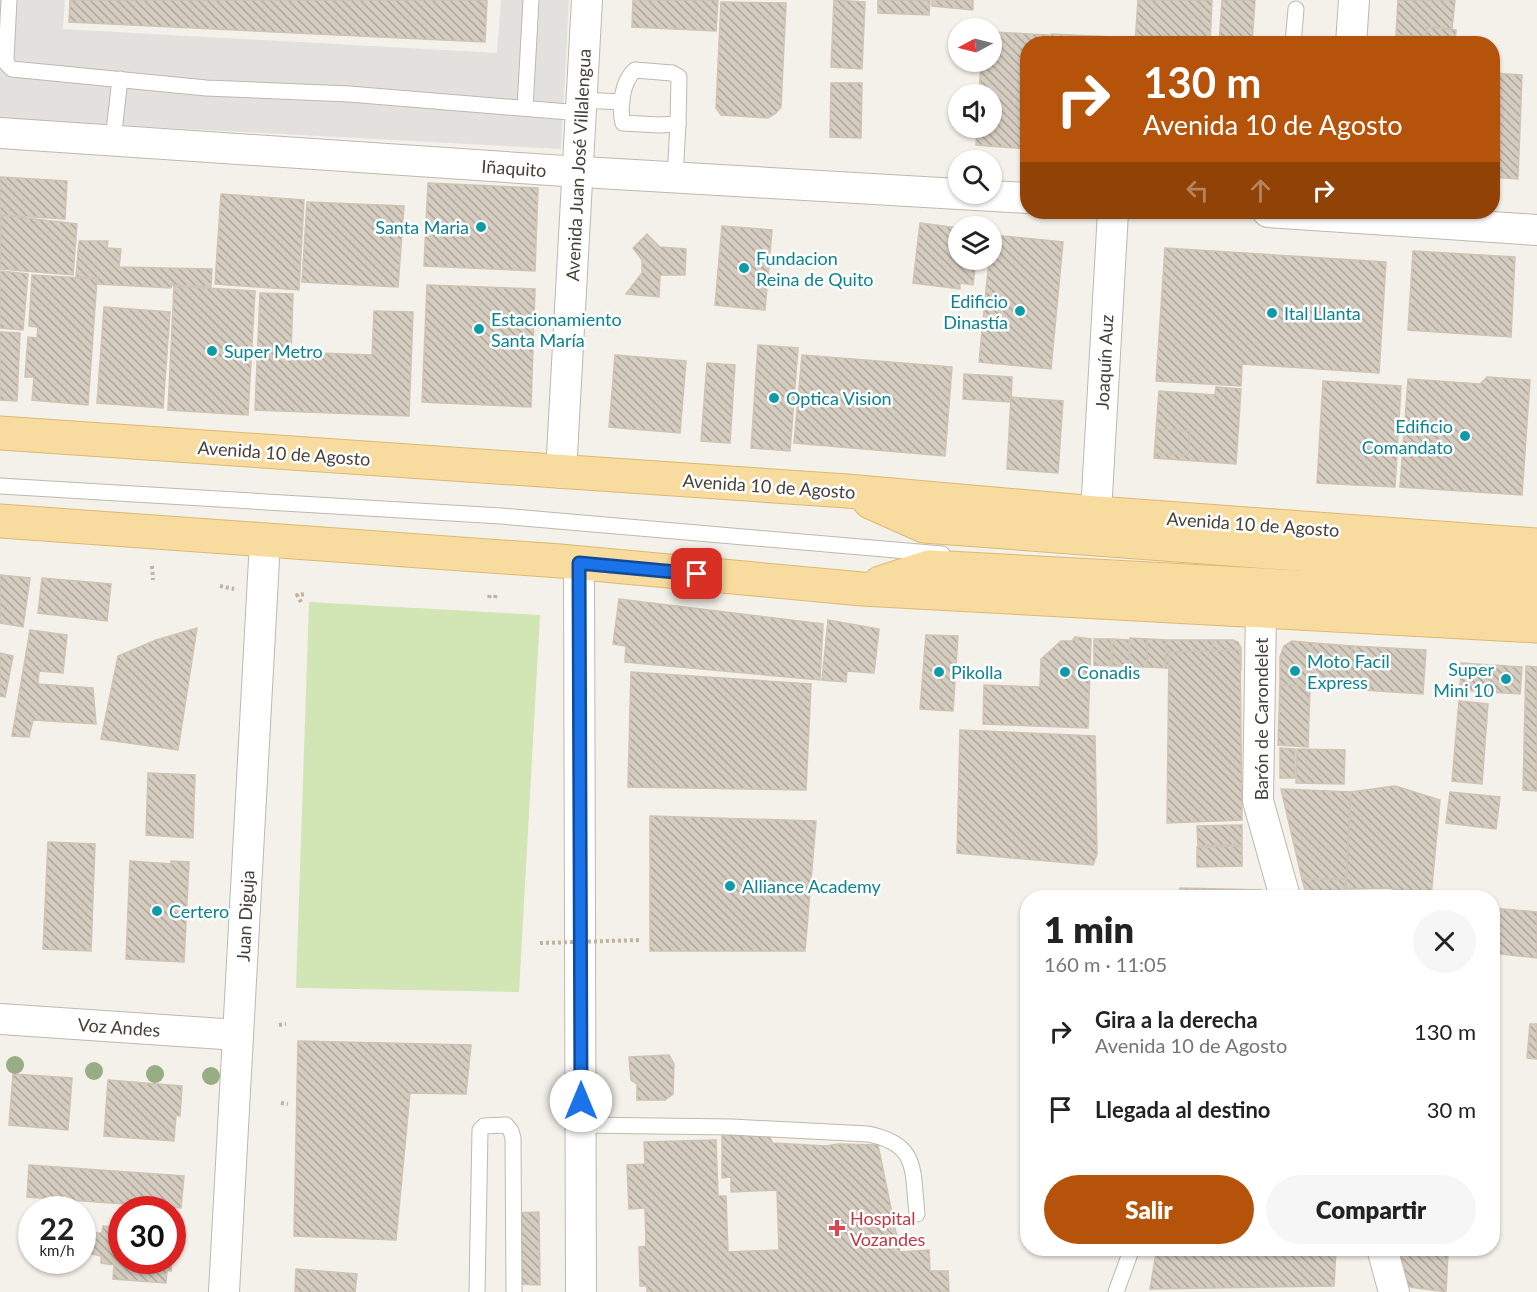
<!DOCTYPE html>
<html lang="es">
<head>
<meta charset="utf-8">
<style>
  :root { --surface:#fff; --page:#f6f6f6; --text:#222; --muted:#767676; --accent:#b45309 }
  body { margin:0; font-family:Lato,sans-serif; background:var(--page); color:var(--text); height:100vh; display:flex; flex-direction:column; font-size:22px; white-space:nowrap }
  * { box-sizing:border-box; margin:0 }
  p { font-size:20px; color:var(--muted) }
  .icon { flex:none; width:33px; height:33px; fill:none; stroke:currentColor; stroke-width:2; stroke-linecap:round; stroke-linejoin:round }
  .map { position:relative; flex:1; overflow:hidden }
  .side { position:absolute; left:1020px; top:890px; width:480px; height:366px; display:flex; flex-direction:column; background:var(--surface); border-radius:24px; box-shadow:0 2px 4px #0004 }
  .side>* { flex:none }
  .guide { position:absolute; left:1020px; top:36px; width:480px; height:183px; border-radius:24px; box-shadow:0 2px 4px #0004; background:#b45309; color:#fff; overflow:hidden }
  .needle { width:39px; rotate:263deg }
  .tools { position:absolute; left:948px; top:18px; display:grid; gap:12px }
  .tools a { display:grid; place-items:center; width:54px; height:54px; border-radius:50%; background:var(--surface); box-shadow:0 2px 4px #0004; font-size:30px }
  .speed { position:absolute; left:18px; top:1196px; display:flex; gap:12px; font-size:30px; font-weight:700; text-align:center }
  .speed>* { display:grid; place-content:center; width:78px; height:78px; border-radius:50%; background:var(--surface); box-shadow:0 2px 4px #0004; line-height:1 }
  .speed small { font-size:15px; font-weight:400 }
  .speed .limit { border:9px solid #d22; background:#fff; color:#111 }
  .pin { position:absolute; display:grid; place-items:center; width:51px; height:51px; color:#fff; margin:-26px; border-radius:12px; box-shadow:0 3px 9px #0006 }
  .me { position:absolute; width:66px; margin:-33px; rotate:0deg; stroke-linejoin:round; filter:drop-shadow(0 0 4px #0008) }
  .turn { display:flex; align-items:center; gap:21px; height:126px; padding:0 24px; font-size:27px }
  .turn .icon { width:78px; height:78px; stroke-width:2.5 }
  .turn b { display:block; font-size:42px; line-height:51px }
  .lanes { display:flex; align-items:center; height:57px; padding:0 24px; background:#0003; justify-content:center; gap:30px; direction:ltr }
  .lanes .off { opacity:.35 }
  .round { display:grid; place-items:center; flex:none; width:63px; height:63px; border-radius:32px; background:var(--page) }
  .overview { display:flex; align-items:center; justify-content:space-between; height:102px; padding:0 24px }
  h1 { font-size:36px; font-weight:800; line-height:45px }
  .primary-button { display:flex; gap:12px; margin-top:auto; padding:12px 24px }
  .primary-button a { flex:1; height:69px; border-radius:36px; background:var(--accent); color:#fff; font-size:24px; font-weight:800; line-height:69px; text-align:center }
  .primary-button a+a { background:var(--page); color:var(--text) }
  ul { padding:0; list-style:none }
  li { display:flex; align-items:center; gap:18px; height:78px; padding:0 24px }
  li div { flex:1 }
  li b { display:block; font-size:22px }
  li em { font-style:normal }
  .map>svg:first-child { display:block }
  .grass { fill:#d1e5b5 }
  .parking { fill:#e3e1de }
  .building { fill:url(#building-back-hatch); stroke:#cfc4b3; stroke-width:1.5 }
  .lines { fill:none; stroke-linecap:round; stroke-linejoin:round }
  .lane-casing { stroke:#bfb8ad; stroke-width:17 }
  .street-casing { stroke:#bfb8ad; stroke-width:32 }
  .primary-casing { stroke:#ddb96f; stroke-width:35 }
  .path { stroke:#c0b39f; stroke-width:4; stroke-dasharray:3 3; stroke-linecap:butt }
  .lane { stroke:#fff; stroke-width:15 }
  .street { stroke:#fff; stroke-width:30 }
  .primary { stroke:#f8dc9f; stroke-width:33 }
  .path-bridge { stroke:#c0b39f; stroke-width:4; stroke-dasharray:3 3; stroke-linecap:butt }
  .tree { fill:#97ad83 }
  .route-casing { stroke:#114b97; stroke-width:15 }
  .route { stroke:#1a73e8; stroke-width:10 }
  .culture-dot { fill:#0f9aa8; stroke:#fff; stroke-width:2 }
  .health-dot { fill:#e0444e; stroke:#fff; stroke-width:2 }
  .labels { text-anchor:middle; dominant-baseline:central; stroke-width:5; stroke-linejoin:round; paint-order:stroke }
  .street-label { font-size:18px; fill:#474138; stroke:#fff }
  .culture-label { font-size:18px; fill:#0d838f; stroke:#fff; text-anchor:start }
  .health-label { font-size:18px; fill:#be3a42; stroke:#fff; text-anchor:start }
</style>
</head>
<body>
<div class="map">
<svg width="1537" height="1292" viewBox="0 0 1537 1292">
  <defs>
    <pattern id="building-back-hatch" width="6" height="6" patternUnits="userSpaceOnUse" patternTransform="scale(1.5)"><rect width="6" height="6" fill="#d5ccc0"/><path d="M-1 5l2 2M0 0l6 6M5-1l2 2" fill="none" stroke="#afa79d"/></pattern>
  </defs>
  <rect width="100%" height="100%" fill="#f4f1ea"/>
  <path class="grass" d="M309,602L540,615L519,992L296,988Z"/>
  <path class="parking" d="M0,0H65L63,29L497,53L501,0H569L561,149L0,119Z"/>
  <g class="building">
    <path d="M70,0H487L485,42L69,22Z"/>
    <path d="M633,0H718L716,31L632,27Z"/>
    <path d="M834,0L865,2L862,69L831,67Z"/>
    <path d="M878,0H930L929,15L878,13Z"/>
    <path d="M932,0H973V10L932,6Z"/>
    <path d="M1138,0H1212L1210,44H1135Z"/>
    <path d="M1222,0H1255L1252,44H1219Z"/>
    <path d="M1398,0H1455L1452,29L1427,27L1426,37L1396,35Z"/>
    <path d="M721,2L786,3L781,107L776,113L768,118L721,115L716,108Z"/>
    <path d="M1427,27L1456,30L1455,44H1395L1396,35L1426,37Z"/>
    <path d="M992,32L1049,35L1048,44H1028V149L976,145L977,128H992V94H979L981,62H992Z"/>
    <path d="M1051,34L1134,38L1133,44H1050Z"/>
    <path d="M1492,73L1522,75L1518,179L1492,177Z"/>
    <path d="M831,83H862L861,138L830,137Z"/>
    <path d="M0,177L67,181L65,219L1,215L0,228Z"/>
    <path d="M428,183L538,188L535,271L424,266Z"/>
    <path d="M221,194L304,200L299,290L215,284Z"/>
    <path d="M307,202L404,206L398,287L302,282Z"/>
    <path d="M1,215L77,224L73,275L0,269Z"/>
    <path d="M920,223L958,228V260H976L973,285L960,283V289L913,283Z"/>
    <path d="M722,226L772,230L765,310L715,305Z"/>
    <path d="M647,234L660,247L686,249L685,275H660L659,297L626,294L642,273V260L633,248Z"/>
    <path d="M992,235L1063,242L1051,369L979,362L989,260H992Z"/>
    <path d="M79,241H108L107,248L121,249L119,267L212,269L211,287L172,285L171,288L98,284V278L76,277Z"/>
    <path d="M1165,248L1386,262L1379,373L1242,364L1241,386L1156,381Z"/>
    <path d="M1413,251L1515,257L1511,337L1408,330Z"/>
    <path d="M0,271L28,274L23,330L0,328Z"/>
    <path d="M32,275L97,279L88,405L32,400L34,377H25L28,337L37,338L38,327L29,326Z"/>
    <path d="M427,285L535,289L531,407L422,402Z"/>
    <path d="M174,286L255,291L248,415L168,410Z"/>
    <path d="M260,293L293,294L291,352L372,355L374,311L413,312L409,416L255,410Z"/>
    <path d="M104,307L170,312L163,408L97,403Z"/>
    <path d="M0,332L20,333L17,401L0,400Z"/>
    <path d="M758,345L798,348L790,451L751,448Z"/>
    <path d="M615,355L686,361L680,433L609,427Z"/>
    <path d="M802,355L952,367L945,456L794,443Z"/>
    <path d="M707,363L735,365L730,443L701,441Z"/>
    <path d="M964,374L1012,377L1011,402L963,399Z"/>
    <path d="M1487,377L1530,380L1522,495L1400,487L1408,379L1480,384Z"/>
    <path d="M1323,381L1401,386L1395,487L1317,483Z"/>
    <path d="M1216,387L1241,389L1236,464L1154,458L1159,391L1215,395Z"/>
    <path d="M1011,397L1063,401L1058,473L1007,469Z"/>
    <path d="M1157,429L1190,431L1188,455L1155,453Z"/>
    <path d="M0,575L30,578L23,627L0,623Z"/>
    <path d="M42,578L111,584L107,621L38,613Z"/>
    <path d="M619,599L823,624L820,680L625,662L626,646L613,644Z"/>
    <path d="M828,620L879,629L874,673L847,671L846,682L822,680Z"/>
    <path d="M197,628L178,750L101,739L118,656L156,640Z"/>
    <path d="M30,630L67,635L63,673L39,671L38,684L93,688L96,724L33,720L29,737L12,736Z"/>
    <path d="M926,635L958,636L953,711L920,709Z"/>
    <path d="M1075,637L1091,639L1088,728L983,724L984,685L1040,687L1041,659L1061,641H1072Z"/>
    <path d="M1130,638L1147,639V667H1130Z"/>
    <path d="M1094,639H1111V666L1094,665Z"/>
    <path d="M1112,639L1129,640V666H1112Z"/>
    <path d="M1147,639L1166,640V668L1147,667Z"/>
    <path d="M1166,640H1213V669L1166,668Z"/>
    <path d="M1213,640H1233L1238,642L1241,648V670L1213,669Z"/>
    <path d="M1292,641L1313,643L1310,686L1280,685V657L1284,646Z"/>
    <path d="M1313,643L1352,646L1349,689L1310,686Z"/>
    <path d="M1352,646L1426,650L1423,694L1349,689Z"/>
    <path d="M1240,650L1242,820L1167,823L1169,652Z"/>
    <path d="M0,653L13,656L5,697L0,696Z"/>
    <path d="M1461,663L1491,665L1489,692L1460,690Z"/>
    <path d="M1491,665L1522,667L1520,694L1489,692Z"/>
    <path d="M1526,666L1537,667V791L1523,790Z"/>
    <path d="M631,672L811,684L806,790L628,787Z"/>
    <path d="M1280,685L1310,686L1308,747L1278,745Z"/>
    <path d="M1459,701L1488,704L1482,784L1452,781Z"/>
    <path d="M960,730L1095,736L1097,854L1093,865L957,853Z"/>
    <path d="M1280,748L1295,749V778H1280Z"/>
    <path d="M1297,749L1345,750L1344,784L1296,783Z"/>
    <path d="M148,773L195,775L193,838L146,835Z"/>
    <path d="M1395,786L1440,800L1431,897L1388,888L1346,889L1351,792Z"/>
    <path d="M1281,789L1351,792L1346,879H1302Z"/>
    <path d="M1450,792L1500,797L1496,829L1446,823Z"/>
    <path d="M650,816L816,821L805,951H650Z"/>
    <path d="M1242,825V845L1198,846L1197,826Z"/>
    <path d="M48,842L95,844L91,951L43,949Z"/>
    <path d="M1242,846V866L1197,867V847Z"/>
    <path d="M130,861L171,864V861L189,862L184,962L126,959Z"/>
    <path d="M1302,879H1346L1344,897H1307Z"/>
    <path d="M1180,888L1261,890V897H1180Z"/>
    <path d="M1492,908L1537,912V958L1492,953Z"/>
    <path d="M1530,1024H1537V1059L1527,1058Z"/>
    <path d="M298,1041L471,1045L466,1094L410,1093L396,1240L294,1236Z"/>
    <path d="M669,1055L674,1064L673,1094L665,1100H637V1084L631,1080L629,1057Z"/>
    <path d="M13,1074L72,1078L68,1130L9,1125Z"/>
    <path d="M108,1080L182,1086L180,1116L176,1115L174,1141L104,1136Z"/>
    <path d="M722,1133L768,1134L773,1143L826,1146L838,1144L878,1145L900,1252L929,1250L930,1271H948L949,1292H647V1286H640L639,1247L646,1246L645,1208L629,1209L627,1165L645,1164L644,1142L716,1140L718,1196H726L728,1252L779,1250L777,1190L731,1192V1177L722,1178Z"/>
    <path d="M29,1165L184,1176L181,1208L27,1197Z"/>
    <path d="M539,1212L540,1285L517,1284L515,1213Z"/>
    <path d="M103,1226L122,1228V1260H172L171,1271L167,1270L166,1283L113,1279L114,1265L101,1263V1256L91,1254L92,1233H102Z"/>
    <path d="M1399,1248H1461V1253L1448,1252L1446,1292L1410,1287L1406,1281Z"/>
    <path d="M1336,1249L1334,1286L1150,1289L1156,1253Z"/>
    <path d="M296,1269L357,1274L355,1292H295Z"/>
  </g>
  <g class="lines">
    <g class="lane-casing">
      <g id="lane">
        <path d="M9,0L6,59L7,64L12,69L206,88L349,94L581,113"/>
        <path d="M1293,44L1296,9"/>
        <path d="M635,70L672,73L679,77L678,124L659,125L623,123C619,108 622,81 635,70Z"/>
        <path d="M581,100L622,102"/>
        <path d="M525,108L531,0"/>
        <path d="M113,140L120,79"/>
        <path d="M675,178L678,124"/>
        <path d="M0,486L501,516L942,554"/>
        <path d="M581,1125L732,1127L868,1134C919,1144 912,1170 917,1214"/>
        <path d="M477,1292L480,1130L484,1126L506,1125L511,1131L513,1138L514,1292"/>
        <path d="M1116,1292L1132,1248"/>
      </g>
    </g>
    <g class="street-casing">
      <g id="street">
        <path d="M1351,44L1354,0"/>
        <path d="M0,133L565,171L1028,198"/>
        <path d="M1268,212L1537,230"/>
        <path d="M561,473L587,0"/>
        <path d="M1096,513L1113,212"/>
        <path d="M579,563L581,1292"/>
        <path d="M1261,610L1258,801L1285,897"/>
        <path d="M0,1019L238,1035"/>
        <path d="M1382,1248L1394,1292"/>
        <path d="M224,1292L265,541"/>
      </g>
    </g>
    <g class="primary-casing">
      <g id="primary">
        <path d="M0,433L847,491L1096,513L1537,545"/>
        <path d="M870,502L924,526L1537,572"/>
        <path d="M0,521L560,561L862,589L1537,626"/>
        <path d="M880,583L929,567L1537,600"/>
      </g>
    </g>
    <g class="path">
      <path d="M152,566L153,580"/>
      <path d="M220,586L234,589"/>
      <path d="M489,598L490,594"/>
      <path d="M495,598L496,593"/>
      <path d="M301,602L297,595L306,594"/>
      <path d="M279,1025L286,1024"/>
      <path d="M281,1103L288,1104"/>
    </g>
    <use href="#lane" class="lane"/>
    <use href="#street" class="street"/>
    <use href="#primary" class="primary"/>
    <path class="path-bridge" d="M540,943L641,940"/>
  </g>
  <g class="tree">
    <circle cx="15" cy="1065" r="9"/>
    <circle cx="94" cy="1071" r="9"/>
    <circle cx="155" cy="1074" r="9"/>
    <circle cx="211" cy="1076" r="9"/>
  </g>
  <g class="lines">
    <g class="route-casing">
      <path id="route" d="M581,1101L579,563L697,574"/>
    </g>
    <use href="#route" class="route"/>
  </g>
  <g class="culture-dot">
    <circle cx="481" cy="227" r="6"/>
    <circle cx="744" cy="268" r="6"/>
    <circle cx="1020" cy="311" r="6"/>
    <circle cx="1272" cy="313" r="6"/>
    <circle cx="479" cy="329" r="6"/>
    <circle cx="212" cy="351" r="6"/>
    <circle cx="774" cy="398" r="6"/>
    <circle cx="1465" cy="436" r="6"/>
    <circle cx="1295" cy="671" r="6"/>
    <circle cx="939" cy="672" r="6"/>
    <circle cx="1065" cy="672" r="6"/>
    <circle cx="1506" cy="679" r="6"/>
    <circle cx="730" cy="886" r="6"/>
    <circle cx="157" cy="911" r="6"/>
  </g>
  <path class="health-dot" d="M834 1219h6v6h6v6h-6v6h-6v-6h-6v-6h6z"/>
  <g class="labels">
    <g class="street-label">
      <text transform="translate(578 165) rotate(-87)">Avenida Juan José Villalengua</text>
      <text transform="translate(514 168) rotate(4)">Iñaquito</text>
      <text transform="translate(1104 362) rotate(-87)">Joaquín Auz</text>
      <text transform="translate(284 453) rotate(4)">Avenida 10 de Agosto</text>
      <text transform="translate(769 486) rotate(4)">Avenida 10 de Agosto</text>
      <text transform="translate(1253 524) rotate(4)">Avenida 10 de Agosto</text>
      <text transform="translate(1261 719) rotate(-90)">Barón de Carondelet</text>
      <text transform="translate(245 916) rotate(-87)">Juan Diguja</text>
      <text transform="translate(119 1027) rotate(4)">Voz Andes</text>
    </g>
    <g class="culture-label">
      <text x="469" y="227" text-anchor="end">Santa Maria</text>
      <text x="756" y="258">Fundacion<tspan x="756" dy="21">Reina de Quito</tspan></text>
      <text x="1008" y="301" text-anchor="end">Edificio<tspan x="1008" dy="21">Dinastía</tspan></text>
      <text x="1284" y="313">Ital Llanta</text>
      <text x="491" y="319">Estacionamiento<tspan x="491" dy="21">Santa María</tspan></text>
      <text x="224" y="351">Super Metro</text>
      <text x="786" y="398">Optica Vision</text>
      <text x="1453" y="426" text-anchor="end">Edificio<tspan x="1453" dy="21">Comandato</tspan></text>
      <text x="1307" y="661">Moto Facil<tspan x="1307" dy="21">Express</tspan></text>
      <text x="1494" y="669" text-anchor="end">Super<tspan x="1494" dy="21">Mini 10</tspan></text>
      <text x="951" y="672">Pikolla</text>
      <text x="1077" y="672">Conadis</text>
      <text x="742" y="886">Alliance Academy</text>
      <text x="169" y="911">Certero</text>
    </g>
    <g class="health-label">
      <text x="850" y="1218">Hospital<tspan x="850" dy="21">Vozandes</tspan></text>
    </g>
  </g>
</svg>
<div class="tools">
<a><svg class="needle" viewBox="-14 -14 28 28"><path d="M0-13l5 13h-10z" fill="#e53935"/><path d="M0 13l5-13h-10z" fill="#767676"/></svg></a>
<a><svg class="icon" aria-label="sound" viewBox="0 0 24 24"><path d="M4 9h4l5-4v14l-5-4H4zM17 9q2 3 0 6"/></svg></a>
<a><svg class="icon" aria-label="search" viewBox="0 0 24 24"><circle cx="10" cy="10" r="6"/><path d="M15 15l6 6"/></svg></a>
<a><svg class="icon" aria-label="layers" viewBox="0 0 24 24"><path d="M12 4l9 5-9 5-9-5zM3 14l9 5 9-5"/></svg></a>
</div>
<div class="speed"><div>22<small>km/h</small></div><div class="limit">30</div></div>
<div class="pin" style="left:697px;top:574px;background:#d93025"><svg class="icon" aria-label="arrive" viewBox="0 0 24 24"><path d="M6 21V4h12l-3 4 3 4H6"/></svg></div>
<svg class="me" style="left:581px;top:1101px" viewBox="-20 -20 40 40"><circle r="19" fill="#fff"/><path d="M0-13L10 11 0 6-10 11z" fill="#1a73e8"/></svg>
<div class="guide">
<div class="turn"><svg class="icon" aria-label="right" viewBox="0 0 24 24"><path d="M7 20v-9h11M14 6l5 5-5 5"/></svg><div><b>130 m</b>Avenida 10 de Agosto</div></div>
<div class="lanes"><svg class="icon off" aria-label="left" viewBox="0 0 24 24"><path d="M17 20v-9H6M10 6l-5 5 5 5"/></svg><svg class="icon off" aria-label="ahead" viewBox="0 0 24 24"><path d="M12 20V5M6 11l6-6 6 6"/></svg><svg class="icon" aria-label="right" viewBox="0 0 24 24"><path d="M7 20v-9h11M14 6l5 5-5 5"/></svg></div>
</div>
<section class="side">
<div class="overview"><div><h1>1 min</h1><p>160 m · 11:05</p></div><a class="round"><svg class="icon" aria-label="close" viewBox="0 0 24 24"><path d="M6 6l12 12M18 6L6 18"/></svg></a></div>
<ul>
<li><svg class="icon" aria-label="right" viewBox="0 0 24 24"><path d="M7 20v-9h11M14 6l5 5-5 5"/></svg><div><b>Gira a la derecha</b><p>Avenida 10 de Agosto</p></div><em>130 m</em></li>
<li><svg class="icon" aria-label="arrive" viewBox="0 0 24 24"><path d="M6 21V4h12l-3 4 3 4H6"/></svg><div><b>Llegada al destino</b></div><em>30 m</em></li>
</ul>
<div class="primary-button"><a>Salir</a><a>Compartir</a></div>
</section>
</div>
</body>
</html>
